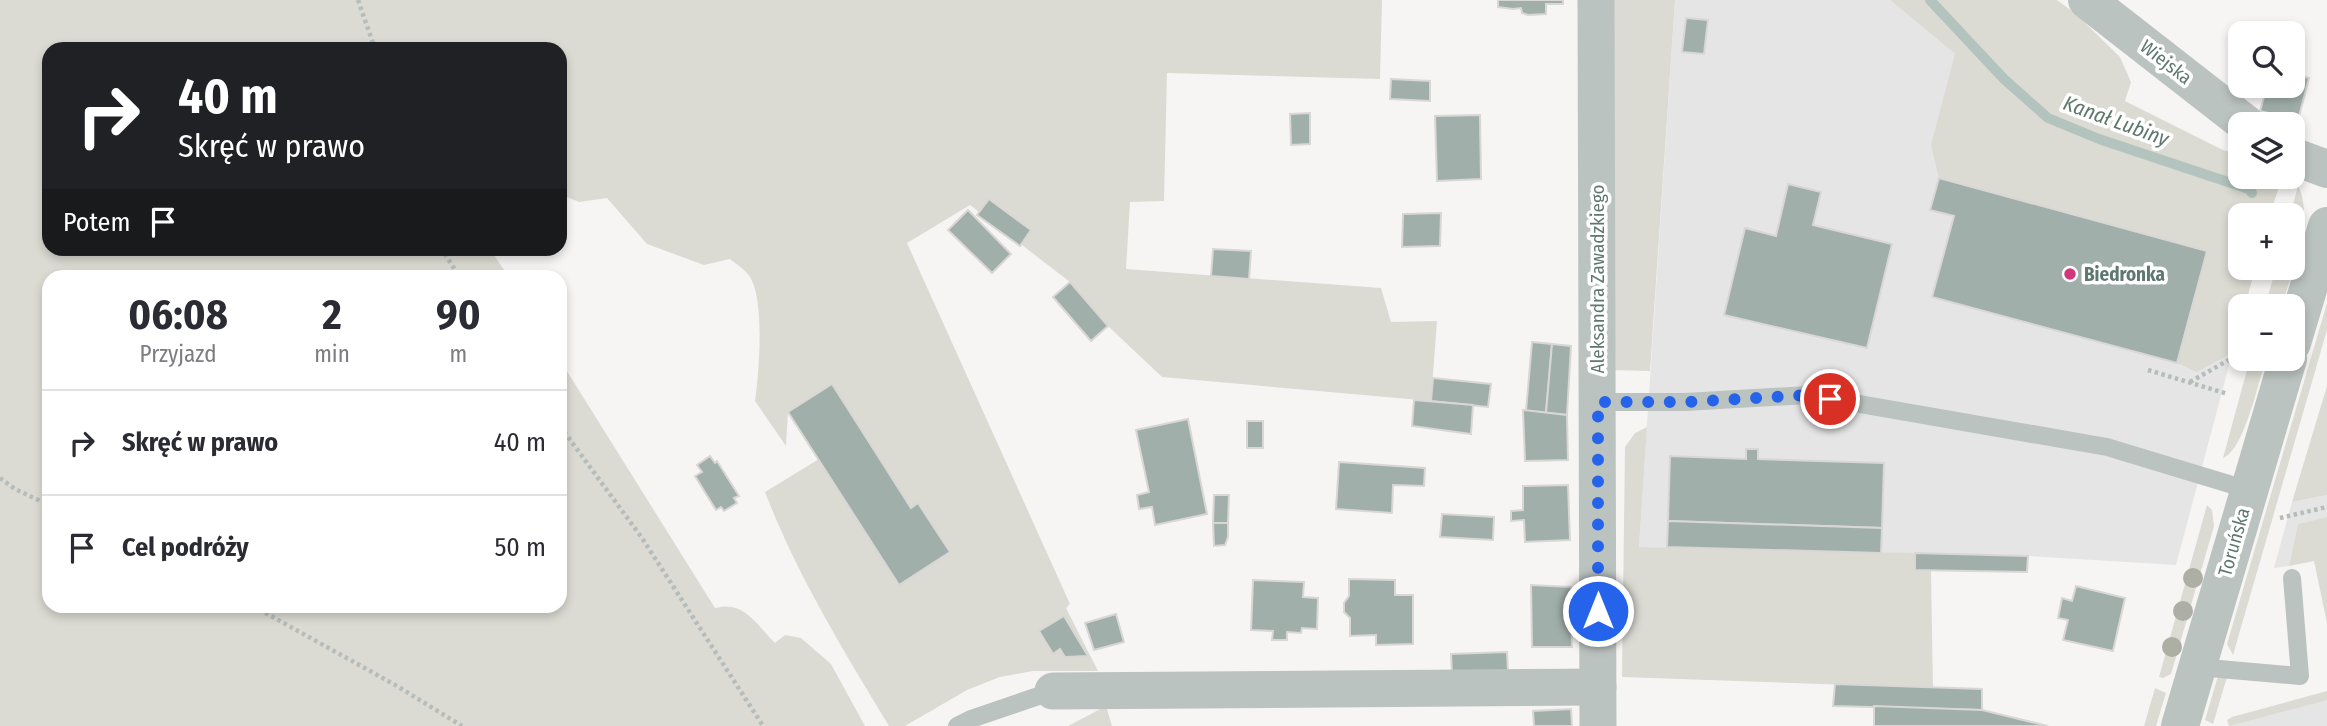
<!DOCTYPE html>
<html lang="pl">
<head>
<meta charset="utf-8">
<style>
  :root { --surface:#fff; --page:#f2f2f3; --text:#2b2b33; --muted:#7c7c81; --line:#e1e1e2 }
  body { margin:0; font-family:"Fira Sans Condensed",sans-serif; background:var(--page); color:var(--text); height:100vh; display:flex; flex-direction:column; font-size:26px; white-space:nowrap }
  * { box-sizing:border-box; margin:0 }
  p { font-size:23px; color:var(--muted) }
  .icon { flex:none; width:38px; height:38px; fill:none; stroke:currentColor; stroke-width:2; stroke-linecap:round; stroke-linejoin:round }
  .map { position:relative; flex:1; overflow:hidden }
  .side { position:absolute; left:42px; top:270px; width:525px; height:343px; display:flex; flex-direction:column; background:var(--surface); border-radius:21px; box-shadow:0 4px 10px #0003 }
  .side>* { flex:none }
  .top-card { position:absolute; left:42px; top:42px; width:525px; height:214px; border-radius:21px; box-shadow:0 4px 10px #0003; background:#202124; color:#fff; overflow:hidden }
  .fabs { position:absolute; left:2228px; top:21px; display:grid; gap:14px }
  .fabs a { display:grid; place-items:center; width:77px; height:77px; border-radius:14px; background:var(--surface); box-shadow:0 4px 10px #0003; font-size:35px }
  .pin { position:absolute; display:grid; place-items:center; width:60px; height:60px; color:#fff; margin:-30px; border:4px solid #fff; border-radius:50%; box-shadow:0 2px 7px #0007 }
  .me { position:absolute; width:77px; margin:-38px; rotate:0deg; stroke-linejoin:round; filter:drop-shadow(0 0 5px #0008) }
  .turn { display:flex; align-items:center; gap:24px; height:147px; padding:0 21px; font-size:32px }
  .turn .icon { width:91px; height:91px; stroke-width:2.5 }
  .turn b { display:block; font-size:49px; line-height:60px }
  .then { display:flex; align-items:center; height:66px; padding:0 21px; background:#0003; gap:14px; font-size:26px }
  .eta { display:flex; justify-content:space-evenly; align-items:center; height:119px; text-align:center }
  .eta b { font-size:42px; font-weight:700; line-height:49px }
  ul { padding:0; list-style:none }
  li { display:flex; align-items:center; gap:21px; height:105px; padding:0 21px; border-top:2px solid var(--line) }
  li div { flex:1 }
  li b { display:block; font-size:26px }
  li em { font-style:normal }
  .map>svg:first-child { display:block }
  .built { fill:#e4e5e4 }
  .green { fill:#dbdbd3 }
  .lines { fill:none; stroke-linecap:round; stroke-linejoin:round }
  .stream { stroke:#b3c3bd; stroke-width:10 }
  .building { fill:#a1afab; stroke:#d8d7d6; stroke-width:2 }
  .path { stroke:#b6bcba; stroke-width:4.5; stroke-dasharray:3.5 3.5; stroke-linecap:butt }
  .service { stroke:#bbc3c1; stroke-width:18 }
  .minor { stroke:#bbc3c1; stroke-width:37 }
  .tertiary { stroke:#bbc3c1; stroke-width:38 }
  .tree { fill:#aeafa4 }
  .route { stroke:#2563eb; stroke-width:12; stroke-dasharray:0 21.6 }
  .poi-dot { fill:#d3377b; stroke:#fff; stroke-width:2.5 }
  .labels { text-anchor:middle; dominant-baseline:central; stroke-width:7; stroke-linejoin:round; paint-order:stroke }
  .street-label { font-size:19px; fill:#5f7771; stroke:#fff }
  .poi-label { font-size:19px; font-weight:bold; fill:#5f7771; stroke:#fff; text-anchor:start }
  .water-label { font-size:21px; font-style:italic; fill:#5f786e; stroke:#fff }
</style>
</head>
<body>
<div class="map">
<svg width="2327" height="726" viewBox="0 0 2327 726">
  <rect width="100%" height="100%" fill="#f7f5f4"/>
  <g class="built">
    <path d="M1675,0H1890L1955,54L2240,268H2255L2245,306H2240V324L2176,565L2028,556L1639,547Z"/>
    <path d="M2327,495V517L2298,524L2289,566L2274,568L2292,502Z"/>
    <path d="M2327,697V726H2229L2232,717Z"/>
  </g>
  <g class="green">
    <path d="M0,0H1382L1380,79L1167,73L1164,201L1130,202L1126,269L1381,288L1391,322L1437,321L1431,401L1162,377L1108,326L1070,282L970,205L907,243L1070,604L1066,608L1098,671H1033L1000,677L967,690L905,726H889C843,650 797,575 765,492L819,459L950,551L919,503L911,508L832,384L788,412L786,446L755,401C759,373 765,301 750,277C746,270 736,264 730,259L704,265L647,244L607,198L579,202L560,194V49H49V248L490,249L508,276H49V606H560V360L715,608C744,600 756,624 775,643L785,635L801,638L831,664L865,726H0Z"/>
    <path d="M1611,0H1675L1650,371L1610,370Z"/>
    <path d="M1890,0H2057L2076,14L2120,57L2131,82L2125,101L2223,150L2240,154V177H2282L2270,215H2240V268H2255L2245,306H2240V324L2232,353L2197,372L2177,363L2207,251L1939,178L1931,145L1955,54Z"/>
    <path d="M2298,186C2315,217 2291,273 2282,306H2265L2276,268H2292V215H2290Z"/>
    <path d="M2327,303V330L2233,655L2227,644Z"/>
    <path d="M2250,359H2266C2259,380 2244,451 2223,458Z"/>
    <path d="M2327,386V495L2292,502Z"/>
    <path d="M1647,427L1639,547L1915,553V570L1931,571L1933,688L1622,677L1625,447L1635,433Z"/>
    <path d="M2207,505L2212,510L2214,526L2171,674L2163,678L2159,677Z"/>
    <path d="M2327,517V623L2314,561L2289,566L2298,524Z"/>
    <path d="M2222,676L2227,677L2213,724L2205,720L2217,679Z"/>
    <path d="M2155,688L2166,693L2156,726H2144Z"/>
    <path d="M2327,691V700L2229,726L2227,720L2232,717Z"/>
    <path d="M1106,706L1112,726H1068Z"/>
  </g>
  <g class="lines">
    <path class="stream" d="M1930,0L2004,79L2048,118L2099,139L2249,189L2252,193"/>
  </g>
  <g class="building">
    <path d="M1498,0H1563V4H1546V14L1528,15L1522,13L1521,8L1513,9L1498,7Z"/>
    <path d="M1686,18L1708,20L1704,54L1682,52Z"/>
    <path d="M2292,74L2309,78L2298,120L2260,111L2267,86H2292Z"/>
    <path d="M1391,79L1430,81V101L1390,99Z"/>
    <path d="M1310,113V144L1291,145L1290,114Z"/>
    <path d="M1480,115L1481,179L1437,181L1435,116Z"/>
    <path d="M1939,178L2207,251L2177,363L1932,297L1954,216L1930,210Z"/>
    <path d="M1788,184L1821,192L1813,225L1892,244L1867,348L1724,315L1745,228L1776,236Z"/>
    <path d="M989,199L1031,230L1020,246L977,215Z"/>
    <path d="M968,210L1011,254L992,273L948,230Z"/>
    <path d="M1441,213L1440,246L1402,247L1403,214Z"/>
    <path d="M1213,249L1251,251L1249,279L1211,276Z"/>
    <path d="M1070,282L1108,326L1091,341L1053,297Z"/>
    <path d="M1532,342L1552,344L1546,413L1526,411Z"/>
    <path d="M1552,344L1571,346L1567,415L1546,413Z"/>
    <path d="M1433,378L1491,384L1488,407L1431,401Z"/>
    <path d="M832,384L911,508L918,503L950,552L899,585L788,412Z"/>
    <path d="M1414,400L1473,405L1471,434L1412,426Z"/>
    <path d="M1523,410L1567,415L1568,460L1525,461Z"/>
    <path d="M1188,419L1207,514L1155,525L1152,507L1139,509L1137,495L1149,492L1136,430Z"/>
    <rect x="1247" y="421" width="16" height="27"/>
    <path d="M1746,449H1758V459L1884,463L1882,528L1668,521L1670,456L1746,459Z"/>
    <path d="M710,456L715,463L717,461L739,496L734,498L737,503L724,511L721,507L716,510L695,476L702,472L697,465Z"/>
    <path d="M1339,462L1425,468L1424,486L1393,485L1392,513L1336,509Z"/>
    <path d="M1568,485L1570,540L1525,542L1524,520L1511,521V511L1523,510V486Z"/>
    <path d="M1214,495H1229L1228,523H1213Z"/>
    <path d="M1442,514L1494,517L1493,540L1440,537Z"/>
    <path d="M1668,521L1882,528L1881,553L1667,547Z"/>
    <path d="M1213,523H1228V537L1225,545L1214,546Z"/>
    <path d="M1915,553L2028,556L2027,572L1915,570Z"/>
    <path d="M1349,579L1395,580V595H1413V644L1376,645V635L1350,636V618L1344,612V603L1349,596Z"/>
    <path d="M1253,580L1304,582L1303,597L1318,598L1317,629L1302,628L1301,633L1287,632V640H1272L1273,631L1251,630Z"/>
    <path d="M1531,585L1571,587L1572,647H1532Z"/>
    <path d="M2076,586L2125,598L2113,651L2063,640L2068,620L2058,618L2062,598L2072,601Z"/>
    <path d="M1116,614L1124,642L1094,650L1085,623Z"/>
    <path d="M1064,616L1088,656L1065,657L1060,649L1053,654L1039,631Z"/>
    <path d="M1507,652L1508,672L1452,674L1451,654Z"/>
    <path d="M1835,684L1982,689V710L1833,706Z"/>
    <path d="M1874,706L1982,710L2048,726H1874Z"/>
    <path d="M1571,709L1572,726H1534L1533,711Z"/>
  </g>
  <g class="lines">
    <g class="path">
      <path d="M358,0L375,49"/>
      <path d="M441,248L459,276"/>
      <path d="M2148,370L2228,394"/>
      <path d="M2190,382L2239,354"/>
      <path d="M560,426L642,538L763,726"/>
      <path d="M0,478L15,489L49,505"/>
      <path d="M2280,518L2327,507"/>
      <path d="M253,606L397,686L462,726"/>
    </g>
    <g class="service">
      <path d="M1598,402H1685L1808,395L2107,447L2249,490"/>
      <path d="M2197,667L2300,676L2292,578"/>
      <path d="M957,726L971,719L1053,691"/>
    </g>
    <g class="minor">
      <path d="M1596,0L1598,726"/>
      <path d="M1053,691L1598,687"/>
    </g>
    <g class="tertiary">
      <path d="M2087,0L2246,124"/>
      <path d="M2292,156L2327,169"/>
      <path d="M2292,343L2327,226"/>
      <path d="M2180,726L2288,359"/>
    </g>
  </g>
  <g class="tree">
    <circle cx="2193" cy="578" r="10"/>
    <circle cx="2183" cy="611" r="10"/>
    <circle cx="2172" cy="647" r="10"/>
  </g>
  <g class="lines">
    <path class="route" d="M1598,611V402H1685L1808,395L1830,399"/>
  </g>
  <circle class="poi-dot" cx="2070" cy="274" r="7"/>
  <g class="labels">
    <g class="street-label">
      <text transform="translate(2166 62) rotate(38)">Wiejska</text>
      <text transform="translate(1597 279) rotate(-90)">Aleksandra Zawadzkiego</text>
      <text transform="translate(2234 542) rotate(-74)">Toruńska</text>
    </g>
    <g class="poi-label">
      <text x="2084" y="274">Biedronka</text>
    </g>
    <g class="water-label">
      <text transform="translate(2116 121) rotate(20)">Kanał Lubiny</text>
    </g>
  </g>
</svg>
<div class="fabs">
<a><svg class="icon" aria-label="search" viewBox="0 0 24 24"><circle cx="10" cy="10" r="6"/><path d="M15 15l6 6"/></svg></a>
<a><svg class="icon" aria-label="layers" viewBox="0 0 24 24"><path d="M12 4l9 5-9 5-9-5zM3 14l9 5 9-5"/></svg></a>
<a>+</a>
<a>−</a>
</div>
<div class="pin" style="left:1830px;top:399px;background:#d93025"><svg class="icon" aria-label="arrive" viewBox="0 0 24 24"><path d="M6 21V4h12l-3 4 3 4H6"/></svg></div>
<svg class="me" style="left:1598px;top:611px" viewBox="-20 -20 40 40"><circle r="17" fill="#2563eb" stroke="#fff" stroke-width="3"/><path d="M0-11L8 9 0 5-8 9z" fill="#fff"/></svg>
<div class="top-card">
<div class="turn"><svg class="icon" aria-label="right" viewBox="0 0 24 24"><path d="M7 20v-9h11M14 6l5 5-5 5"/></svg><div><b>40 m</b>Skręć w prawo</div></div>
<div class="then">Potem<svg class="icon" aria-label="arrive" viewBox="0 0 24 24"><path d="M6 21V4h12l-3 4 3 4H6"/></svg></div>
</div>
<section class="side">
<div class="eta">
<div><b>06:08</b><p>Przyjazd</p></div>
<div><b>2</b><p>min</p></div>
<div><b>90</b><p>m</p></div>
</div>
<ul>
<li><svg class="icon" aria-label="right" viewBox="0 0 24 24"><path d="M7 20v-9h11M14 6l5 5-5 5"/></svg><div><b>Skręć w prawo</b></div><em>40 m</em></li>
<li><svg class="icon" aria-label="arrive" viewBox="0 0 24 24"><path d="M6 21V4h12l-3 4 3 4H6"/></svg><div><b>Cel podróży</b></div><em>50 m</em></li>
</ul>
</section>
</div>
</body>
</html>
